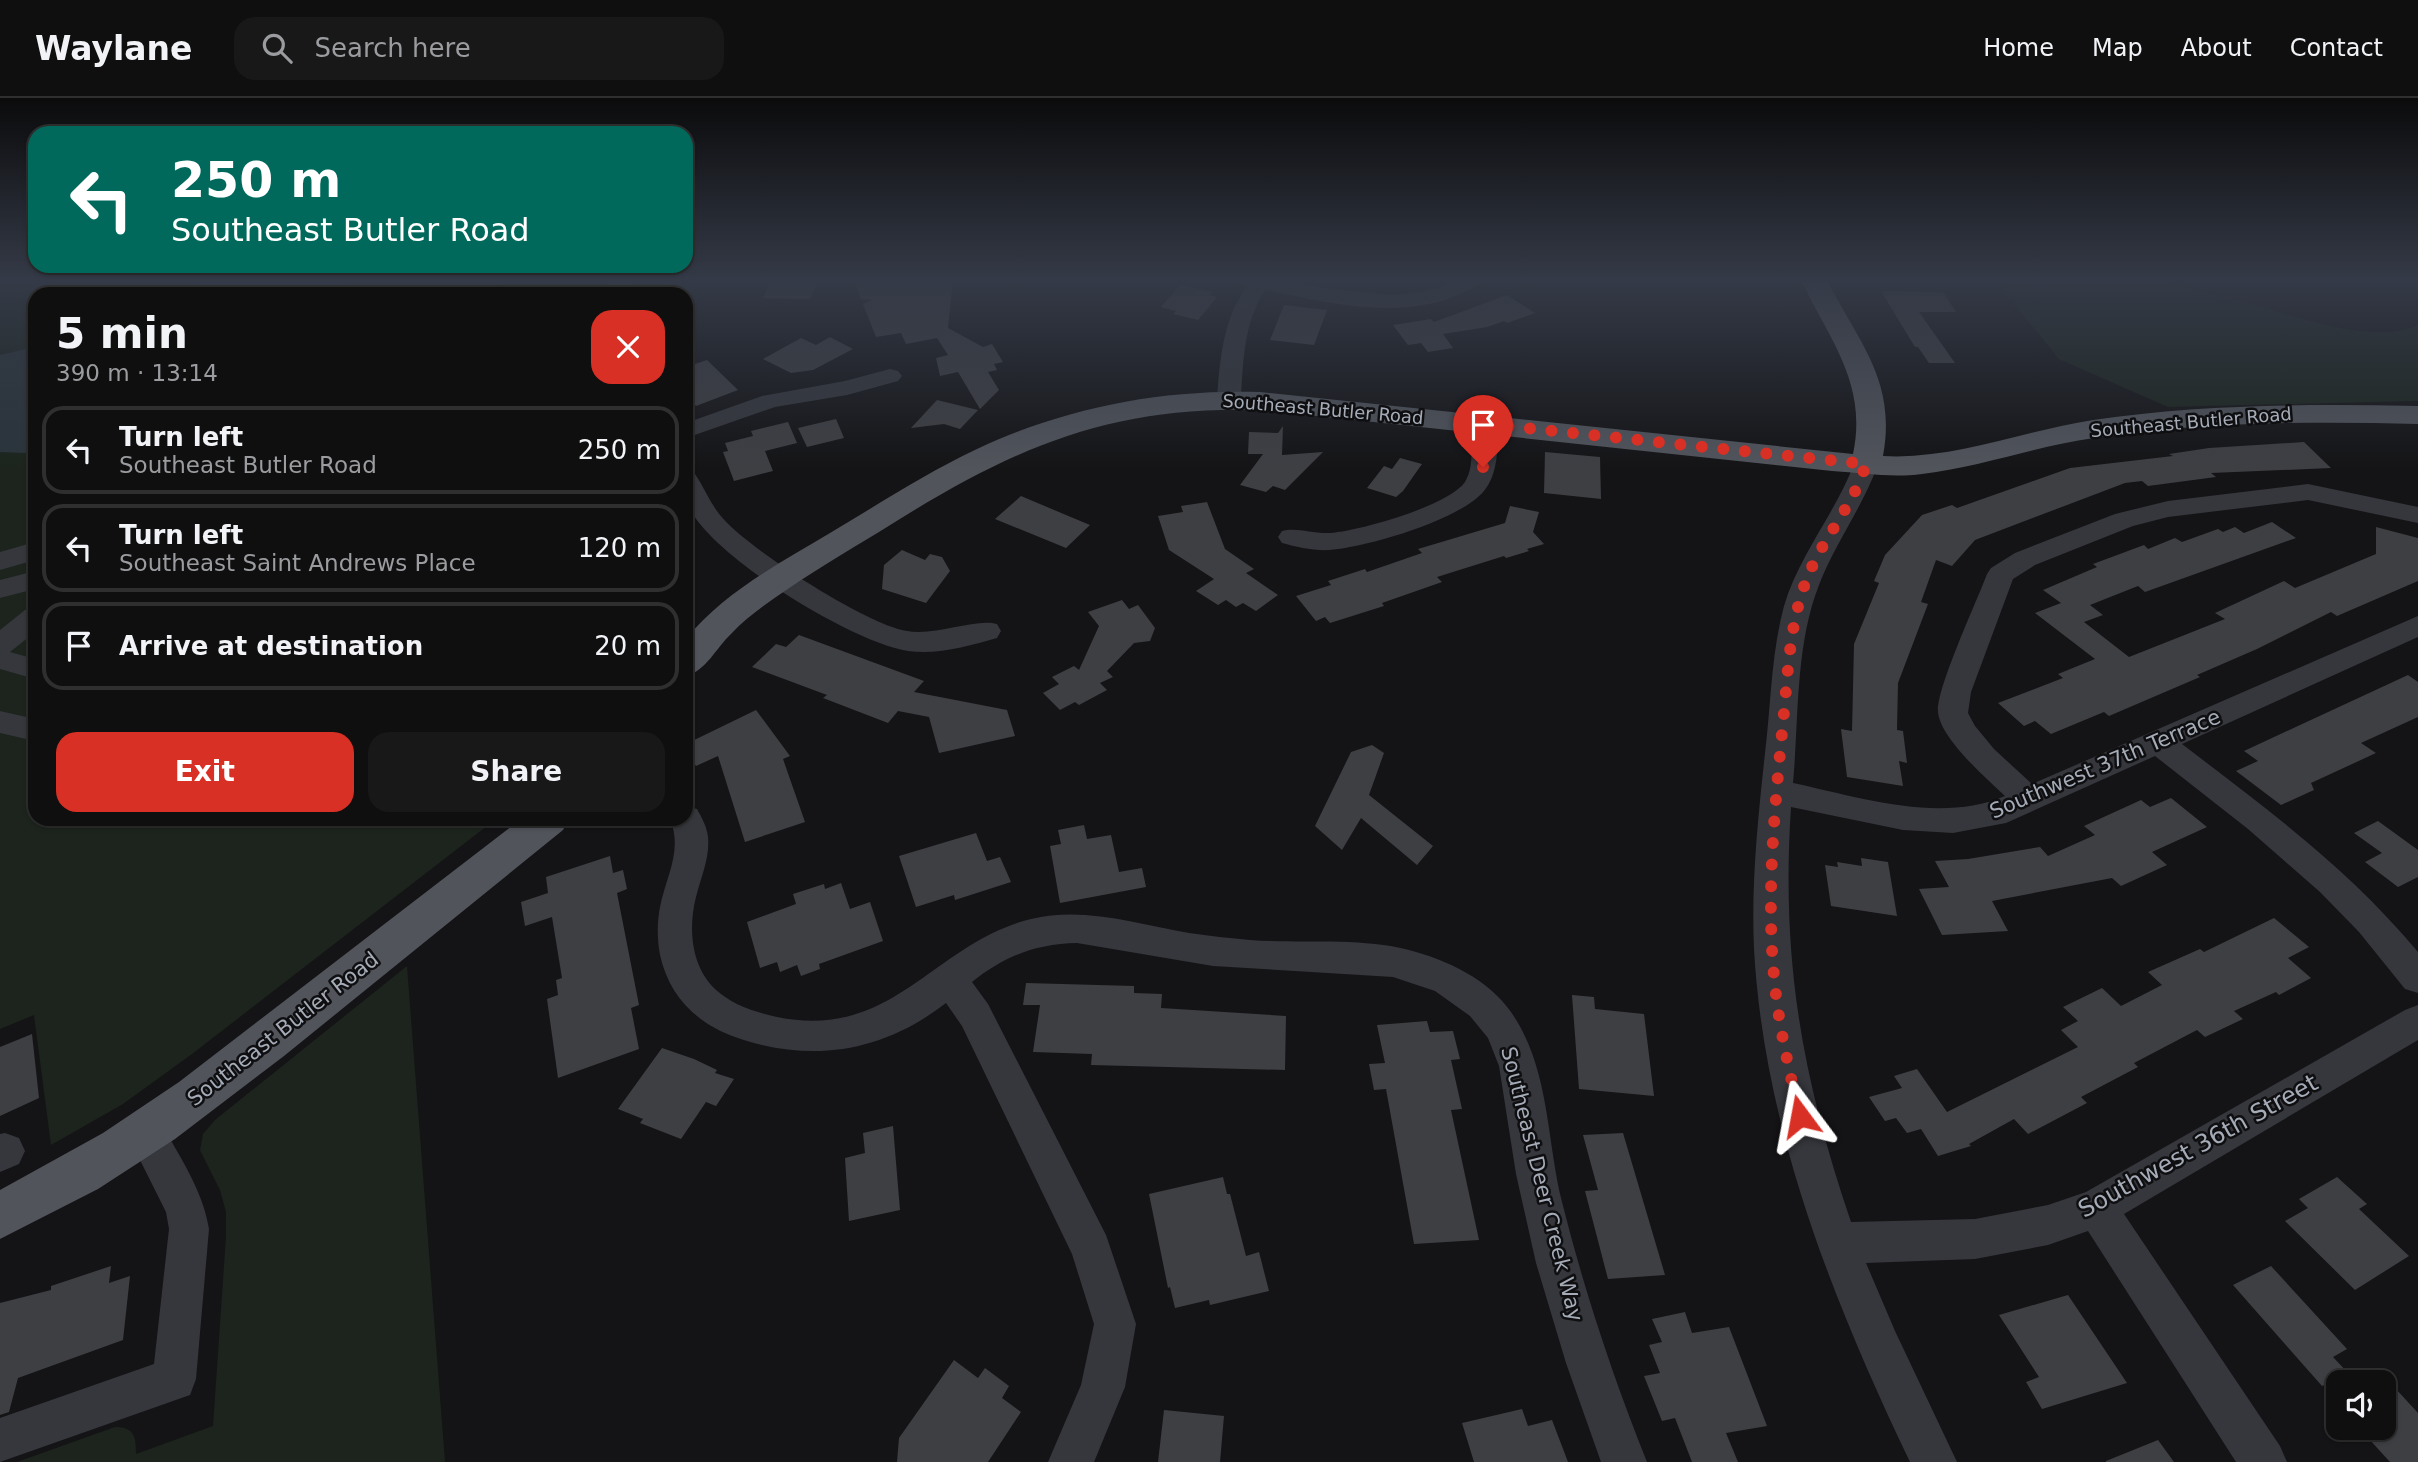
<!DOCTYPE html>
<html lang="en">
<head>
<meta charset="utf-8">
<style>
  :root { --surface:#0f0f10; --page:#181819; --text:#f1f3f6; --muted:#9b9c9f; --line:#2f2f30; --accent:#d93025 }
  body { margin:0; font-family:"DejaVu Sans",sans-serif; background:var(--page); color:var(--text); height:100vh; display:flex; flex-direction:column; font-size:26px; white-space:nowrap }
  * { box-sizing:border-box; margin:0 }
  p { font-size:23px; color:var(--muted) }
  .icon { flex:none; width:38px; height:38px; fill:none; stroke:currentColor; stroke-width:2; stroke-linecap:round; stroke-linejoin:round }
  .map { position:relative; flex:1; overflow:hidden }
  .sheet { position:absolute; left:28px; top:189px; width:665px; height:539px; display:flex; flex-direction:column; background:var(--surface); border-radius:21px; box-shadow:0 2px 5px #0004,0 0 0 2px var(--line) }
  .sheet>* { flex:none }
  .hud { position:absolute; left:28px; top:28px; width:665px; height:147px; border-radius:21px; box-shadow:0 2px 5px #0004,0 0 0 2px var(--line); background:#00695c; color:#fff; overflow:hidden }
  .buttons { position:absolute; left:2326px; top:1272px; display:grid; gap:14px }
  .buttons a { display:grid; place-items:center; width:70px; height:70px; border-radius:14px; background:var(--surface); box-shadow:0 2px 5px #0004,0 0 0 2px var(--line); font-size:35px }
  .pin { position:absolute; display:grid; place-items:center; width:60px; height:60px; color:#fff; margin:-72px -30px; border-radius:50% 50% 50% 0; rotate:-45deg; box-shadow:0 0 7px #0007 }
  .pin .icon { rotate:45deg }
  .me { position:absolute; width:77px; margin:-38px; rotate:347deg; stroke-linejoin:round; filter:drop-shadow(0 0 5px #0008) }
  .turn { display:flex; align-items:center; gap:24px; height:147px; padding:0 28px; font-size:32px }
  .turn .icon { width:91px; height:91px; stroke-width:2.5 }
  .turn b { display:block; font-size:49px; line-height:60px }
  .round { display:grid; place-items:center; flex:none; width:74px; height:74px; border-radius:21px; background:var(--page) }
  .head { display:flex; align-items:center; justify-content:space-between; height:119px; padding:0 28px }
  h1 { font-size:42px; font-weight:700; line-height:52px }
  .primary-button { display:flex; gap:14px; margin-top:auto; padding:14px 28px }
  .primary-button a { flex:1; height:80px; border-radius:21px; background:var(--accent); color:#fff; font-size:28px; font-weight:700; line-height:80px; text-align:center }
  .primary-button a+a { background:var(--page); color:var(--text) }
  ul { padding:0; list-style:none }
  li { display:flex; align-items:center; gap:21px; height:88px; margin:0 14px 10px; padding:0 14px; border:4px solid var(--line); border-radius:21px }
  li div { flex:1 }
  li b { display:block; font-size:26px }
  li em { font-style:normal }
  header { display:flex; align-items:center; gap:42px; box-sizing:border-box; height:98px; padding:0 35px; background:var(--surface); border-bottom:2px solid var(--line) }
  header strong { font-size:33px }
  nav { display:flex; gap:38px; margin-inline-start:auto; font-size:24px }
  .search { width:490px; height:63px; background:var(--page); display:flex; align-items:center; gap:18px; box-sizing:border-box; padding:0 24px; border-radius:21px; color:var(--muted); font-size:26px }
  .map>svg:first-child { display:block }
  .green { fill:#1c241d }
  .water { fill:#2a343b }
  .building { fill:#3e3f43 }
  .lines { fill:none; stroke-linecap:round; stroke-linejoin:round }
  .minor { fill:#35373c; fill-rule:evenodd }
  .major { fill:#51545b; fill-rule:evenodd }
  .route { stroke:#d93025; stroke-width:12; stroke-dasharray:0 21.6 }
  .labels { text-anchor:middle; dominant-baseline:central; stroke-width:5; stroke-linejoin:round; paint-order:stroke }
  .far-street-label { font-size:18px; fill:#a5acb7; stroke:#0f0f11 }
  .street-label { font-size:21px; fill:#a5acb7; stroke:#0f0f11 }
  .near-street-label { font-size:24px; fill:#a5acb7; stroke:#0f0f11 }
</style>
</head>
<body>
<header>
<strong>Waylane</strong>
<div class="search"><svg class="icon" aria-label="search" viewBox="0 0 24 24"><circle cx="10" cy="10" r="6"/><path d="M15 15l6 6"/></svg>Search here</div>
<nav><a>Home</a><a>Map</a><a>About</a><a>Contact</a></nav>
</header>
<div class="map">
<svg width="2418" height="1364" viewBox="0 0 2418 1364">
  <rect width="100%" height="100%" fill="#141416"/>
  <g class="green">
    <path d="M0,180H507L485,196H35V721H496L192,956L123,1006L51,1047L34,917L0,931Z"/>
    <path d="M2026,180C2057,180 2090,177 2122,180C2162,184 2224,197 2263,209C2304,221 2377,247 2418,227V303L2168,309L2059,261L2002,191Z"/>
    <path d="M407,868L445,1364H17L115,1329C135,1329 136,1340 136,1356L213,1328L226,1139V1114L220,1092L200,1052L203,1036L215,1022Z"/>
  </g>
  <g class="water">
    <path d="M210,180H350L325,196H189Z"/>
    <path d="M35,249V352L26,355L0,354V257Z"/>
  </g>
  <g class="building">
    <path d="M773,180H819L810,201L763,200Z"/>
    <path d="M853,180H953L948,230L983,249L992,246L1003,264L994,266L997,272L988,274L999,292L980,311L958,274L940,278L936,260L948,257L937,240L906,246L901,235L876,239L863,206L872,202L861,201Z"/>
    <path d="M1180,187L1213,194L1209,197L1217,199L1198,222L1173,216L1176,213L1161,209Z"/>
    <path d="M1881,193L1943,194L1956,214H1919L1955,265H1929L1918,249H1915Z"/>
    <path d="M1507,197L1535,215L1507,225L1504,223L1487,229L1443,236L1453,250L1428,254L1421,245L1408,247L1393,227L1431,221L1434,224Z"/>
    <path d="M1284,207L1327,212L1314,247L1270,242Z"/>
    <path d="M830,239L853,251L813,272L791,275L763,261L801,240L816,247Z"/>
    <path d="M707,262L738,292L696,308L686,297V269Z"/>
    <path d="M937,302L978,312L960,331L944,326L911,330Z"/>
    <path d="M836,321L844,340L807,349L798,330Z"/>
    <path d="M788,324L797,345L765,353L773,373L734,383L723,354L728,353L725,345L753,338L751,333Z"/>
    <path d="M1283,328L1282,357L1323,354L1285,392L1273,388L1266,394L1240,387L1263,356H1248L1249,334L1278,335Z"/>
    <path d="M2304,344L2331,370L2211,375L2216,379L2148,388L2142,383L2125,385L1975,442L1952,468L1936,462L1921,504L1928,506L1898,585L1897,632L1903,633L1907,665L1899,663L1903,688L1847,679L1841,631L1852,633L1854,546L1879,485L1874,483L1885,457L1922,417L1952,407L1957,410L2070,370L2173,358L2169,356L2209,350Z"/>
    <path d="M1545,354L1600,359L1601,401L1544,395Z"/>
    <path d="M1400,360L1422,366L1403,393L1396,399L1367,390L1384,368L1392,371Z"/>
    <path d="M1021,398L1066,417L1090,427L1066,450L995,421Z"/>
    <path d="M1207,404L1225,451L1254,471L1246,475L1278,497L1256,513L1243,505L1236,509L1226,502L1218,507L1196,493L1214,481L1169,452L1158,418L1183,414L1181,408Z"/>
    <path d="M1510,408L1539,414L1533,434L1544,446L1527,451L1529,453L1506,460L1504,458L1437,479L1442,484L1382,505L1384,508L1330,525L1325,519L1316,523L1296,498L1331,487L1328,483L1365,471L1367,474L1422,455L1418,451L1505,425Z"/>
    <path d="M2272,424L2296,440L2145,494L2138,488L2090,507L2103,517L2084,524L2129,559L2225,521L2215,515L2284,483L2295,490L2376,456V429L2418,440V483L2337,518L2331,514L2257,551L2197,577L2200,579L2109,618L2104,614L2051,636L2035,623L2024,628L1998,605L2063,580L2058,576L2095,561L2035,515L2061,505L2043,492L2097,469L2093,466L2144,447L2148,451L2175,440L2182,444L2218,431L2223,434L2235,429L2244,435Z"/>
    <path d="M902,452L925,462L930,456L942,459L950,473L926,505L882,491L884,467Z"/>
    <path d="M1122,502L1129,511L1138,507L1155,530L1150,543L1134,545L1107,573L1113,579L1100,585L1107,592L1079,607L1075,604L1060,612L1043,595L1059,586L1052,579L1074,568L1079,572L1099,528L1088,514Z"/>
    <path d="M799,537L924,583L914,594L1007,612L1015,638L939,655L929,619L898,613L888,625L823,600L827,597L752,569L776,546L786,549Z"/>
    <path d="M2408,577L2418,584V619L2361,645L2376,655L2311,685L2314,692L2281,707L2236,673L2258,663L2244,653Z"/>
    <path d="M756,612L790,658L783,661L805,724L745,744L718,658L696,668L686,654V646Z"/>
    <path d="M1372,647L1384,655L1369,697L1433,748L1417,767L1361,720L1342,752L1315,728L1351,654Z"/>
    <path d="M2171,700L2207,729L2152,754L2167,767L2121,788L2112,780L1992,803L2008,833L1942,837L1919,791L1949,789L1935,763L1968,761L2040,749L2048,758L2095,737L2084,728L2141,702L2150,709Z"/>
    <path d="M2378,723L2418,752V779L2398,789L2365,764L2382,755L2354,735Z"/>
    <path d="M1084,727L1087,741L1111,737L1119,774L1142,770L1146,789L1060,805L1050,748L1061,746L1058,732Z"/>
    <path d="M976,735L987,763L1000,759L1011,784L955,802L954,797L916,809L899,758Z"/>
    <path d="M610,758L613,775L623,772L627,791L617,795L639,907L631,910L639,951L558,980L547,901L558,897L556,882L562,880L552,819L525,828L521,804L548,795L546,779Z"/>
    <path d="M1861,760L1888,764L1897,818L1831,808L1825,767L1838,769L1837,764L1862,768Z"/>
    <path d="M841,785L850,811L870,804L883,843L819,866L820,871L801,878L797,867L780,874L777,864L760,870L747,824L796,806L793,796L824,786L825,791Z"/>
    <path d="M2274,820L2309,849L2288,860L2311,880L2279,897L2276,894L2234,913L2243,921L2205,939L2197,932L2134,965L2138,969L2081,999L2087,1005L2028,1036L2014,1021L1969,1046L1971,1048L1938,1058L1921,1031L1907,1035L1896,1020L1885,1023L1869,999L1902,990L1894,978L1917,971L1947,1014L2078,949L2061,932L2078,923L2063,909L2102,890L2121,908L2162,887L2148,874L2200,851L2204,854Z"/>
    <path d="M1026,885L1134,888V895L1162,896L1161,910L1286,918L1285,972L1091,967L1092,956L1033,954L1040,907H1023Z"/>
    <path d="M1572,897L1594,899L1595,911L1644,916L1654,998L1579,991Z"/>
    <path d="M1427,923L1430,934L1453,933L1460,961L1451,962L1462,1011L1451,1012L1479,1142L1414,1146L1386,991L1374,992L1369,966L1385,965L1377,927Z"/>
    <path d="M32,936L39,1000L0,1018V949Z"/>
    <path d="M662,950L694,961L717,972L715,975L734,981L716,1008L706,1004L681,1041L640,1025L643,1021L618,1011Z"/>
    <path d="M893,1028L900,1112L849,1123L845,1060L865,1055L863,1035Z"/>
    <path d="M1623,1035L1665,1177L1608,1181L1585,1093L1598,1092L1583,1037Z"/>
    <path d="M1223,1079L1227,1096H1230L1246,1158L1259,1154L1269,1193L1210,1207L1209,1202L1175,1210L1170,1189L1168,1190L1149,1096Z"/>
    <path d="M2337,1079L2367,1106L2359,1111L2409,1158L2355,1192L2285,1123L2308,1110L2299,1101Z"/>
    <path d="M111,1168L109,1185L130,1178L123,1242L18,1280L9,1314L0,1317V1205L51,1192V1188Z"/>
    <path d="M2271,1168L2347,1251L2333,1259L2348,1275L2322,1288L2233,1187Z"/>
    <path d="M2068,1197L2127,1285L2042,1311L2026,1284L2039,1279L1999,1217Z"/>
    <path d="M1685,1214L1692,1235L1729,1229L1767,1328L1726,1335L1738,1364H1692L1675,1320L1662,1323L1644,1278L1660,1275L1649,1247L1662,1244L1652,1221Z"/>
    <path d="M954,1262L978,1280L985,1270L1009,1288L1002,1300L1021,1314L988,1364H897L899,1340Z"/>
    <path d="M2384,1278L2418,1315V1364H2390L2359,1330H2384Z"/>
    <path d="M1522,1311L1528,1328L1552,1322L1568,1364H1474L1462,1325Z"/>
    <path d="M1164,1312L1224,1318L1220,1364H1158Z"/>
    <path d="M2158,1342L2174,1364H2106V1363Z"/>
  </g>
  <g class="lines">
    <g class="minor">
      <path d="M614,180H636L621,196H598Z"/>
      <path d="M1231,180H1273L1329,191L1392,197L1421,194L1442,189L1459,180H1485C1481,186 1475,189 1468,192C1407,225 1329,205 1265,192C1244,224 1243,263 1241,301L1237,306H1221L1217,301C1220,261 1223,221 1247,188L1234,184Z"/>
      <path d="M890,271L898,273L902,278L898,283L847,297L775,309L686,340V325L762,298L845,283Z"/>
      <path d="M1487,319L1496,321L1499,326C1497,349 1499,375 1484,393C1460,422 1367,449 1330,452C1313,453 1297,449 1282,445L1278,439L1282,433C1297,429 1313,436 1330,435C1359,433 1448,408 1465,384C1477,365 1467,338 1478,321Z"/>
      <path d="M1866,359L1875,361L1878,366C1863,409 1835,445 1819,487C1795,548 1799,621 1793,685C1859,699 1940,726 2005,698C1986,680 1940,640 1938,614C1936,591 1977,503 1987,476L1991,470L2015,455L2115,416L2168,403L2308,386L2418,409V425L2308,402L2168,419L2133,428L2035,467L2013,481L1971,594L1968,615L1975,628L1994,651L2032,686L2418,518V539L2182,646C2267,711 2349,771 2418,854V895L2405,891L2359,834L2320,794L2248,731L2155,658L2006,725L1953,735L1903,732L1791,709C1781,862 1802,980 1851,1124L1975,1121L2048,1107L2086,1094L2405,912L2418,907V942L2124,1116L2280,1348L2287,1364H2236L2088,1133L2048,1147L1975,1161L1866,1165L1895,1233L1957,1364H1910C1833,1203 1764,1031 1754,851C1751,785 1758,720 1765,655C1771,607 1771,556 1784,508C1799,457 1835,416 1854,366L1857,361Z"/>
      <path d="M686,373L695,376C704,389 710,405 720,417C745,449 867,527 907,533C937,538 975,520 997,526L1001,533L997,540C969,548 938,557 908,553C854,545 707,457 687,405C684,396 686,383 686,373Z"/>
      <path d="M35,444V462L0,472V454Z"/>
      <path d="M35,473V491L0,500V482Z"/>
      <path d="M35,510V534L10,554L35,561V581L0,571V532L25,512Z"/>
      <path d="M0,613L35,621V643L0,635Z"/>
      <path d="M686,708L697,711C702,720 707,729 708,739C710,760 701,779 696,799C688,830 691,868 715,891C732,907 755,914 777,919C894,943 933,845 1031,821C1084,808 1137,826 1189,835C1209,838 1230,840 1250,842C1302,846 1358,839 1409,852C1447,862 1488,881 1511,914C1550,970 1546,1040 1562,1104C1584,1192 1613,1279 1647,1364H1601L1566,1265L1536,1165L1516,1076L1499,968L1488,940L1470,918L1435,893L1393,879L1213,868L1077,845C1035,846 1005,858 972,884L988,906L1106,1137L1136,1226L1125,1289L1094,1364H1048L1081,1287L1094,1226L1072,1156L962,928L946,905C883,954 811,966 735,939C696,925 669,898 660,857C657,841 657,824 660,809C666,778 683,753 670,721H686Z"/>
      <path d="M146,1018L160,1023C179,1058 203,1092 209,1131L196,1281L190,1297L0,1364V1320L154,1266L169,1131L166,1114L127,1036L132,1023Z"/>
      <path d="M5,1035L19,1040L25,1053L19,1066L0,1074V1036Z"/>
    </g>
    <g class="major">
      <path d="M1800,180H1826C1858,244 1897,282 1883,358C1954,362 2022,333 2093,322C2200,306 2310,306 2418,308V326C2310,323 2201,324 2094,340C2036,348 1981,369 1922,376C1892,380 1862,375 1832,373L1260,312C1104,307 1007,353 879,434C844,455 809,476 776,499C760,510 744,522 731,536C716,550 706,573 686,578V541C724,494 780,465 830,435C879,406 926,375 977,351C1066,309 1162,291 1260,294L1853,356C1868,285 1829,241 1800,180Z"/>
      <path d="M521,721H569L563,732L284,958L175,1041L98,1091L0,1141V1092L103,1035L179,984Z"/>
    </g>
  </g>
  <linearGradient id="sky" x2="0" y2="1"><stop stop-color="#0b0b0c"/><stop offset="0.49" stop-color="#343a47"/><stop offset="1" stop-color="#343a47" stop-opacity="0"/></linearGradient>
  <rect width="2418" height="371" fill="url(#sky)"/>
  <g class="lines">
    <path class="route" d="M1483,369L1487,326L1866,366C1853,409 1821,442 1806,483C1789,528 1788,577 1783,624C1775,708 1766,794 1774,878C1778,925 1789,972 1800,1018"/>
  </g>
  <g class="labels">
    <g class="far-street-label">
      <text transform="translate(1323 311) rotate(5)">Southeast Butler Road</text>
      <text transform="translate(2191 324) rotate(-5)">Southeast Butler Road</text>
    </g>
    <g class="street-label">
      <text transform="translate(2105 666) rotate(-23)">Southwest 37th Terrace</text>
      <text transform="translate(283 931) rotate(-38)">Southeast Butler Road</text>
      <text transform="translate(1542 1086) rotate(76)">Southeast Deer Creek Way</text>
    </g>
    <g class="near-street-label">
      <text transform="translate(2198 1048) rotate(-29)">Southwest 36th Street</text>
    </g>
  </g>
</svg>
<div class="buttons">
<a><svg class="icon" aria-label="sound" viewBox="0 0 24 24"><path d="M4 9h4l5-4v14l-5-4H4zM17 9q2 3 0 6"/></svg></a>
</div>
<div class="pin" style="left:1483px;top:369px;background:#d93025"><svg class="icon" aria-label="arrive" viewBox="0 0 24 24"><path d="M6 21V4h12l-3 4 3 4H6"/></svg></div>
<svg class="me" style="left:1800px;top:1018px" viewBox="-20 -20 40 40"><path d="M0-17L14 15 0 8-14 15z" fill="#d93025" stroke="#fff" stroke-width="4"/></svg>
<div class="hud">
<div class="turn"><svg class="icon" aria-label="left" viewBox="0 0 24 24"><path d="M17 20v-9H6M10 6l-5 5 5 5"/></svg><div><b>250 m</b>Southeast Butler Road</div></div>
</div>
<section class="sheet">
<div class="head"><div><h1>5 min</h1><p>390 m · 13:14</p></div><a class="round" style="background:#d93025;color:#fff"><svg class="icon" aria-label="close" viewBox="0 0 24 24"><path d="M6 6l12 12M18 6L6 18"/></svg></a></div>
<ul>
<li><svg class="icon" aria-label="left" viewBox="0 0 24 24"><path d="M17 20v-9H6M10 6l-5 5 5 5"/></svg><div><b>Turn left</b><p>Southeast Butler Road</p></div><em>250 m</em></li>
<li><svg class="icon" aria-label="left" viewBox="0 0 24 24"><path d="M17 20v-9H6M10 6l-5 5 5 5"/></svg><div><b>Turn left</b><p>Southeast Saint Andrews Place</p></div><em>120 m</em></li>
<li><svg class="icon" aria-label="arrive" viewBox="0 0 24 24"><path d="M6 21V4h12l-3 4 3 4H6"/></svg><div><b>Arrive at destination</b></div><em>20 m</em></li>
</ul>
<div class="primary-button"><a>Exit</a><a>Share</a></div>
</section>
</div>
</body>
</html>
